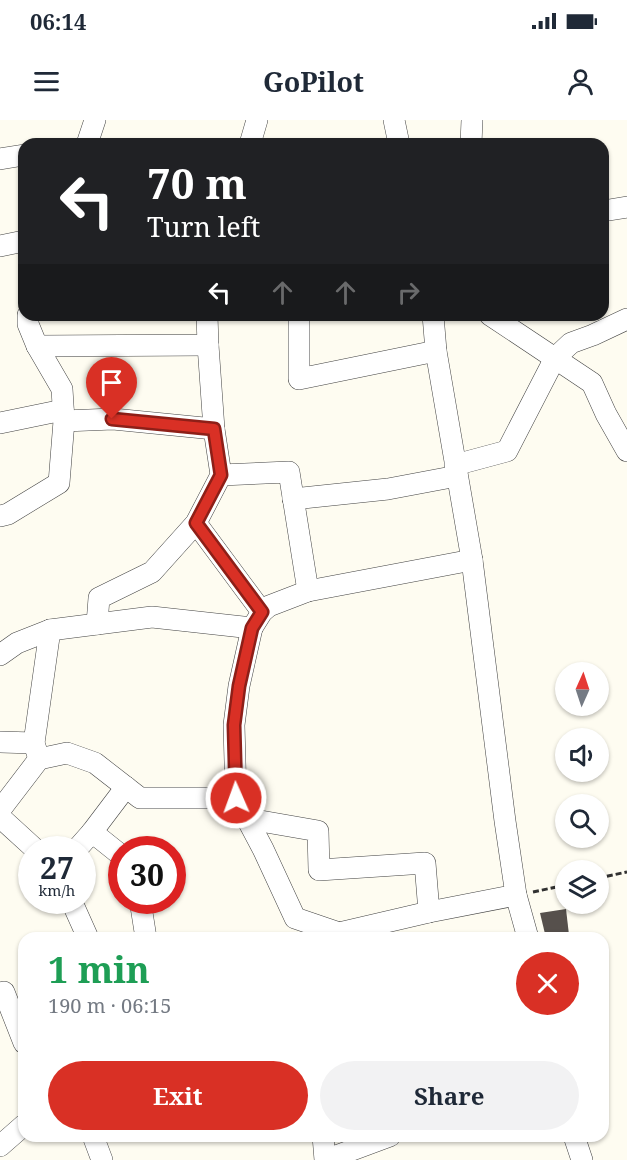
<!DOCTYPE html>
<html lang="en">
<head>
<meta charset="utf-8">
<style>
  :root { --surface:#fff; --page:#f2f2f3; --text:#1f2937; --muted:#747a83; --accent:#d93025 }
  body { margin:0; font-family:"Noto Serif",serif; background:var(--page); color:var(--text); height:100vh; display:flex; flex-direction:column; font-size:22px; white-space:nowrap }
  * { box-sizing:border-box; margin:0 }
  p { font-size:20px; color:var(--muted) }
  .icon { flex:none; width:33px; height:33px; fill:none; stroke:currentColor; stroke-width:2; stroke-linecap:round; stroke-linejoin:round }
  .map { position:relative; flex:1; overflow:hidden }
  .side { position:absolute; left:18px; top:812px; width:591px; height:210px; display:flex; flex-direction:column; background:var(--surface); border-radius:18px; box-shadow:0 2px 4px #0004 }
  .side>* { flex:none }
  .hud { position:absolute; left:18px; top:18px; width:591px; height:183px; border-radius:18px; box-shadow:0 2px 4px #0004; background:#202124; color:#fff; overflow:hidden }
  .needle { width:39px; rotate:3deg }
  .controls { position:absolute; left:555px; top:542px; display:grid; gap:12px }
  .controls a { display:grid; place-items:center; width:54px; height:54px; border-radius:50%; background:var(--surface); box-shadow:0 2px 4px #0004; font-size:30px }
  .speed { position:absolute; left:18px; top:716px; display:flex; gap:12px; font-size:30px; font-weight:700; text-align:center }
  .speed>* { display:grid; place-content:center; width:78px; height:78px; border-radius:50%; background:var(--surface); box-shadow:0 2px 4px #0004; line-height:1 }
  .speed small { font-size:15px; font-weight:400 }
  .speed .limit { border:9px solid #d22; background:#fff; color:#111 }
  .pin { position:absolute; display:grid; place-items:center; width:51px; height:51px; color:#fff; margin:-62px -26px; border-radius:50% 50% 50% 0; rotate:-45deg; box-shadow:0 0 6px #0007 }
  .pin .icon { rotate:45deg }
  .me { position:absolute; width:66px; margin:-33px; rotate:358deg; stroke-linejoin:round; filter:drop-shadow(0 0 4px #0008) }
  .turn { display:flex; align-items:center; gap:21px; height:126px; padding:0 30px; font-size:27px }
  .turn .icon { width:78px; height:78px; stroke-width:2.5 }
  .turn b { display:block; font-size:42px; line-height:51px }
  .lanes { display:flex; align-items:center; height:57px; padding:0 30px; background:#0003; justify-content:center; gap:30px; direction:ltr }
  .lanes .off { opacity:.35 }
  .round { display:grid; place-items:center; flex:none; width:63px; height:63px; border-radius:32px; background:var(--page) }
  .overview { display:flex; align-items:center; justify-content:space-between; height:102px; padding:0 30px }
  h1 { font-size:36px; font-weight:700; line-height:45px; color:#1e9e55 }
  .button { display:flex; gap:12px; margin-top:auto; padding:12px 30px }
  .button a { flex:1; height:69px; border-radius:36px; background:var(--accent); color:#fff; font-size:24px; font-weight:700; line-height:69px; text-align:center }
  .button a+a { background:var(--page); color:var(--text) }
  .status { display:flex; justify-content:space-between; align-items:center; height:42px; padding:0 30px; background:var(--surface); direction:ltr }
  .status svg { height:16px; fill:currentColor }
  header { display:flex; justify-content:space-between; align-items:center; height:78px; padding:0 30px; background:var(--surface); font-size:27px; font-weight:700 }
  .map>svg:first-child { display:block }
  .building { fill:#56504c }
  .lines { fill:none; stroke-linecap:round; stroke-linejoin:round }
  .minor-casing { stroke:#424242; stroke-width:22 }
  .path { stroke:#313131; stroke-width:3; stroke-dasharray:6 3; stroke-linecap:butt }
  .minor { stroke:#fff; stroke-width:21 }
  .route-casing { stroke:#8d1f18; stroke-width:15 }
  .route { stroke:#d93025; stroke-width:10 }
</style>
</head>
<body>
<div class="status"><b>06:14</b><svg viewBox="0 0 49 12"><path d="M0 12V9h3v3zM5 12V6h3v6zM10 12V3h3v9zM15 12V0h3v12zM26 1h20v11H26zM47 4h2v5h-2z"/></svg></div>
<header><svg class="icon" aria-label="menu" viewBox="0 0 24 24"><path d="M4 6h16M4 12h16M4 18h16"/></svg>GoPilot<svg class="icon" aria-label="person" viewBox="0 0 24 24"><circle cx="12" cy="8" r="4"/><path d="M4 21q1-7 8-7t8 7"/></svg></header>
<div class="map">
<svg width="627" height="1040" viewBox="0 0 627 1040">
  <rect width="100%" height="100%" fill="#fefcf1"/>
  <path class="building" d="M566,789L569,815L558,818H546L540,793Z"/>
  <g class="lines">
    <g class="minor-casing">
      <g id="minor">
        <path d="M394,0L399,24"/>
        <path d="M87,24L95,0"/>
        <path d="M250,24L257,0"/>
        <path d="M471,24L472,0"/>
        <path d="M0,39L24,35"/>
        <path d="M603,91L627,87"/>
        <path d="M0,126L24,121"/>
        <path d="M299,195V259L436,231"/>
        <path d="M433,195L436,231L472,440L505,701L516,775L528,818"/>
        <path d="M490,195L592,263L606,294L627,331"/>
        <path d="M208,225L214,309"/>
        <path d="M37,226L208,225L207,195"/>
        <path d="M64,301L113,299L214,309L221,355L196,403L152,452L99,478L97,504"/>
        <path d="M0,303L63,290"/>
        <path d="M455,345L507,331L555,238L571,223L593,215L627,199"/>
        <path d="M221,355L289,352L308,471"/>
        <path d="M293,379L388,369L457,356"/>
        <path d="M0,396L8,394L59,363L64,301L62,269L37,226L28,204V195"/>
        <path d="M196,403L262,492"/>
        <path d="M252,508L262,492L269,486L308,471L472,440"/>
        <path d="M0,535L17,523L50,510L152,497L252,508L239,566L234,605L236,678L263,729L295,798L339,813"/>
        <path d="M0,622L34,623"/>
        <path d="M39,639L34,623L50,510"/>
        <path d="M0,690L39,639L67,633L95,643L140,678H236"/>
        <path d="M0,697L35,729"/>
        <path d="M249,699L318,711L319,750L425,743L429,792"/>
        <path d="M92,712L126,667"/>
        <path d="M77,729L92,712L122,736"/>
        <path d="M71,780L88,818"/>
        <path d="M140,780L146,818"/>
        <path d="M339,818V813L429,792L516,775"/>
        <path d="M0,873L4,872L24,923"/>
        <path d="M93,1016L102,1040"/>
        <path d="M323,1016L325,1040L390,1016"/>
        <path d="M574,1016L582,1040"/>
        <path d="M0,1026L24,1005"/>
      </g>
    </g>
    <g class="path">
      <path d="M598,758L627,752"/>
      <path d="M533,772L566,765"/>
    </g>
    <use href="#minor" class="minor"/>
  </g>
  <g class="lines">
    <g class="route-casing">
      <path id="route" d="M112,299L214,309L221,355L196,403L262,492L252,508L239,566L234,605L236,678"/>
    </g>
    <use href="#route" class="route"/>
  </g>
</svg>
<div class="controls">
<a><svg class="needle" viewBox="-14 -14 28 28"><path d="M0-13l5 13h-10z" fill="#e53935"/><path d="M0 13l5-13h-10z" fill="#747a83"/></svg></a>
<a><svg class="icon" aria-label="sound" viewBox="0 0 24 24"><path d="M4 9h4l5-4v14l-5-4H4zM17 9q2 3 0 6"/></svg></a>
<a><svg class="icon" aria-label="search" viewBox="0 0 24 24"><circle cx="10" cy="10" r="6"/><path d="M15 15l6 6"/></svg></a>
<a><svg class="icon" aria-label="layers" viewBox="0 0 24 24"><path d="M12 4l9 5-9 5-9-5zM3 14l9 5 9-5"/></svg></a>
</div>
<div class="speed"><div>27<small>km/h</small></div><div class="limit">30</div></div>
<div class="pin" style="left:112px;top:299px;background:#d93025"><svg class="icon" aria-label="arrive" viewBox="0 0 24 24"><path d="M6 21V4h12l-3 4 3 4H6"/></svg></div>
<svg class="me" style="left:236px;top:678px" viewBox="-20 -20 40 40"><circle r="17" fill="#d93025" stroke="#fff" stroke-width="3"/><path d="M0-11L8 9 0 5-8 9z" fill="#fff"/></svg>
<div class="hud">
<div class="turn"><svg class="icon" aria-label="left" viewBox="0 0 24 24"><path d="M17 20v-9H6M10 6l-5 5 5 5"/></svg><div><b>70 m</b>Turn left</div></div>
<div class="lanes"><svg class="icon" aria-label="left" viewBox="0 0 24 24"><path d="M17 20v-9H6M10 6l-5 5 5 5"/></svg><svg class="icon off" aria-label="ahead" viewBox="0 0 24 24"><path d="M12 20V5M6 11l6-6 6 6"/></svg><svg class="icon off" aria-label="ahead" viewBox="0 0 24 24"><path d="M12 20V5M6 11l6-6 6 6"/></svg><svg class="icon off" aria-label="right" viewBox="0 0 24 24"><path d="M7 20v-9h11M14 6l5 5-5 5"/></svg></div>
</div>
<section class="side">
<div class="overview"><div><h1>1 min</h1><p>190 m · 06:15</p></div><a class="round" style="background:#d93025;color:#fff"><svg class="icon" aria-label="close" viewBox="0 0 24 24"><path d="M6 6l12 12M18 6L6 18"/></svg></a></div>
<div class="button"><a>Exit</a><a>Share</a></div>
</section>
</div>
</body>
</html>
